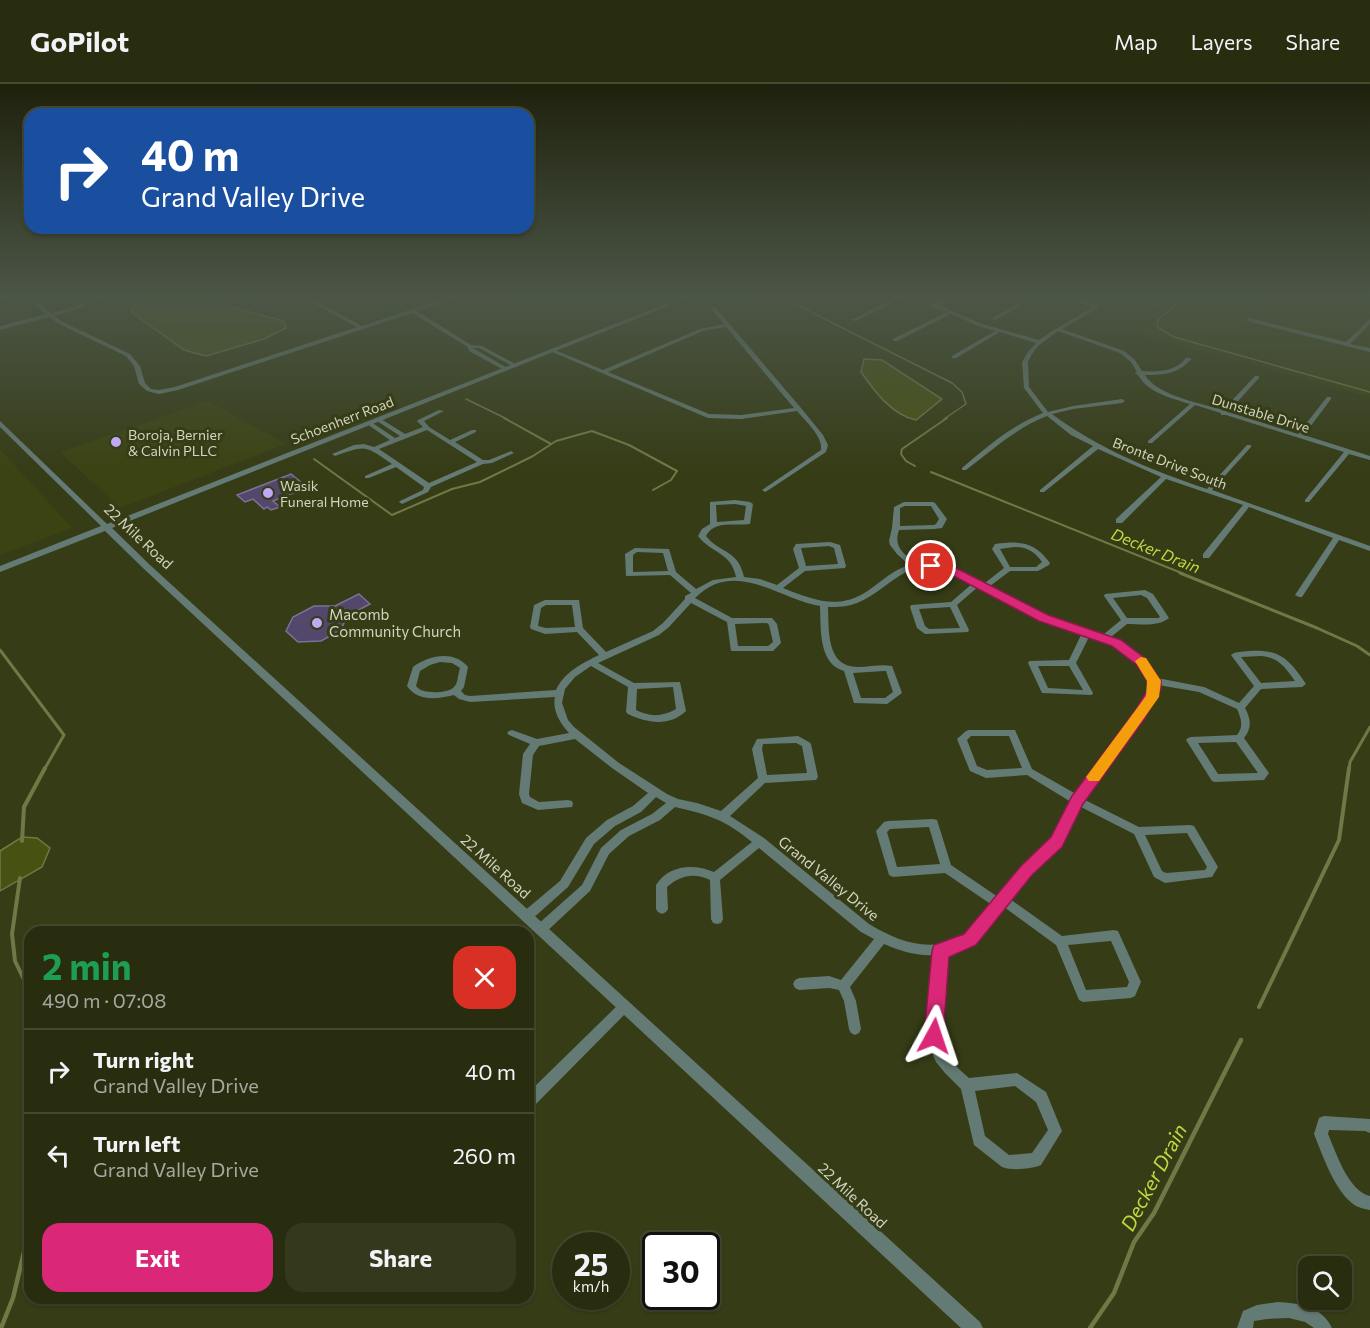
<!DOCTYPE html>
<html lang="en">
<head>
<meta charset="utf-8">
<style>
  :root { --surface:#282d10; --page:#34391e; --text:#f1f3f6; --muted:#a5a89f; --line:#444930; --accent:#db2777 }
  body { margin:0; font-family:Commissioner,sans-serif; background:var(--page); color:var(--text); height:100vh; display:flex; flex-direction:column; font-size:22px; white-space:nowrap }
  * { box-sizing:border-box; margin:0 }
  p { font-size:20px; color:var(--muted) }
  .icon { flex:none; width:33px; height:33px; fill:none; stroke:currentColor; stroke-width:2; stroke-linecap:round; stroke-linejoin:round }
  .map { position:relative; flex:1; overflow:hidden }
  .side { position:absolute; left:24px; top:842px; width:510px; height:378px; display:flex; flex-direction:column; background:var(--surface); border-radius:18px; box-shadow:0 2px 4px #0004,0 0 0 2px var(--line) }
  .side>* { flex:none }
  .banner { position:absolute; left:24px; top:24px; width:510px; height:126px; border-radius:18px; box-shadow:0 2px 4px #0004,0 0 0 2px var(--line); background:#1a4fa0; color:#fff; overflow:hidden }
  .tools { position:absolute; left:1298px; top:1172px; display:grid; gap:12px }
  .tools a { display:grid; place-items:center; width:54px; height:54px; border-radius:12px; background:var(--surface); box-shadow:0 2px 4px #0004,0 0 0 2px var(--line); font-size:30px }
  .speed { position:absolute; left:552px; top:1148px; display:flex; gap:12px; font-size:30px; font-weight:700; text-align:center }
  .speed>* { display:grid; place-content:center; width:78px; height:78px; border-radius:50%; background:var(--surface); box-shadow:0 2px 4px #0004,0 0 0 2px var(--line); line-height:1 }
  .speed small { font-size:15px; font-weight:400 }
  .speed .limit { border:3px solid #111; border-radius:9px; background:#fff; color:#111 }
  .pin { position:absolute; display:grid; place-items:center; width:51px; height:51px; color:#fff; margin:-26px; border:3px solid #fff; border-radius:50%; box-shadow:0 2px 6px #0007 }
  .me { position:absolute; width:66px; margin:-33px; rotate:5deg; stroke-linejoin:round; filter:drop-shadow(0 0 4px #0008) }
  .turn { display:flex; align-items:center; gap:21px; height:126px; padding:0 18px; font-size:27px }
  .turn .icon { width:78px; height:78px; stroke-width:2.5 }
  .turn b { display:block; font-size:42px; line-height:51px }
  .round { display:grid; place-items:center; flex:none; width:63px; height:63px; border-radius:18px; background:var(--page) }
  .overview { display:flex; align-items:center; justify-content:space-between; height:102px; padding:0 18px }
  h1 { font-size:36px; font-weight:700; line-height:45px; color:#1e9e55 }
  .action { display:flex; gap:12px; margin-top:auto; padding:12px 18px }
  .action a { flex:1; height:69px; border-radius:18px; background:var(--accent); color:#fff; font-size:24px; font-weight:700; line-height:69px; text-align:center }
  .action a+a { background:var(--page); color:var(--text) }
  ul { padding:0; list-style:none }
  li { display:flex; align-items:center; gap:18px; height:84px; padding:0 18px; border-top:2px solid var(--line) }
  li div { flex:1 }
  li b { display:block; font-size:22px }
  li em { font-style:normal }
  header { display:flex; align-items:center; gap:36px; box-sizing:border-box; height:84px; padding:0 30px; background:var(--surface); border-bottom:2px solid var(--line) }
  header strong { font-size:28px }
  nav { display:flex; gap:33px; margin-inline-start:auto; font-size:21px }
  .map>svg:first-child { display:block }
  .built { fill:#3b4313 }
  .water { fill:#475112; stroke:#707946; stroke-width:1.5 }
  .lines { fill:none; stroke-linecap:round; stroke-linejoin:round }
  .stream-far4 { stroke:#707946; stroke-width:1.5 }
  .stream-far3 { stroke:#707946; stroke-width:2 }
  .stream-far2 { stroke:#707946; stroke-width:3 }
  .stream-far1 { stroke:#707946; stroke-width:4 }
  .stream { stroke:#707946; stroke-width:4.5 }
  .building { fill:#53486b; stroke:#7c7097; stroke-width:1.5 }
  .minor { fill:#647a74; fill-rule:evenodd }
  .tertiary { fill:#647a74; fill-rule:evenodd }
  .route { fill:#db2777; stroke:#8e194d; stroke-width:1.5 }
  .slow { fill:#f59e0b }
  .poi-dot { fill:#bfa8f4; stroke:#363c16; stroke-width:2 }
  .labels { text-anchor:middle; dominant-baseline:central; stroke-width:6; stroke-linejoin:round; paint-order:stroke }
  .far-street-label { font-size:14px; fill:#d0d5bf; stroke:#363c16 }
  .far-poi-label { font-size:14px; fill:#d0d5bf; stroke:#363c16; text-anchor:start }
  .street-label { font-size:15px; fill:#d0d5bf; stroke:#363c16 }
  .poi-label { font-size:15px; fill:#d0d5bf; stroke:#363c16; text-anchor:start }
  .water-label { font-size:16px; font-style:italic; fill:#c0d741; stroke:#363c16 }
  .near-water-label { font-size:20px; font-style:italic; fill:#c0d741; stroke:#363c16 }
</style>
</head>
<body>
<header>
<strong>GoPilot</strong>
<nav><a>Map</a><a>Layers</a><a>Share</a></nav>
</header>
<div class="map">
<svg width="1370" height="1244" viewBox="0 0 1370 1244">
  <rect width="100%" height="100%" fill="#363c16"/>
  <g class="built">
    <path d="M1116,211H1370V313L1133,248L1162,223Z"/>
    <path d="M208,317L286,360L120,424L60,368Z"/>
    <path d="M0,365L72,444L0,471Z"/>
  </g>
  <g class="water">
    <path d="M149,211H205L235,224L284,237L286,244L264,255L206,272L184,266L131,228C132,219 142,215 149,211Z"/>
    <path d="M864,275L882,276L942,315L916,336C892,331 875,308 861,288Z"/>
    <path d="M22,753L37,754L50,764L42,783L0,807V767Z"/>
  </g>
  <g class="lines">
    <g class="stream-far4">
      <path d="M777,211L952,299L962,308L966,320L944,335"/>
      <path d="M1186,211L1158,236L1157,243L1174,253L1370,308"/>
      <path d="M0,215L9,213"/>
      <path d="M466,315L507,335"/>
    </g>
    <g class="stream-far3">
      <path d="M504,334L551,360"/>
      <path d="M314,375L392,431L452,405L480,398L533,372L556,357L592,347L629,361L677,387L671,396L653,406"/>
      <path d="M915,382L906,377L901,370L902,365L947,334"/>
      <path d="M931,388L1184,490"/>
    </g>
    <g class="stream-far2">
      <path d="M1180,489L1317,544L1357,562L1370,571"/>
      <path d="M0,566L64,651L44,686"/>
      <path d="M1349,686L1350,678L1370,643"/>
    </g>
    <g class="stream-far1">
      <path d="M22,757L24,723L45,684"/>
      <path d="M20,794L12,850L15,877L30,908"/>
      <path d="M1259,923L1339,756L1349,684"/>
    </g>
    <g class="stream">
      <path d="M1,1244L13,1214L30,1143"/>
      <path d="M1090,1244L1114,1209L1134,1158L1154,1129L1241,956"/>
    </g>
  </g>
  <g class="building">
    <path d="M291,390L302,399L296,401L301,406L273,417L280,423L271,426L267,423L264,425L253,415L245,418L237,411Z"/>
    <path d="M359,510L370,520L347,532L341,546L321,557L298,558L286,547L293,533L314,522H335Z"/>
  </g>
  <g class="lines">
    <g class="minor">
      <path d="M22,211H28L51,229L71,224L103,211H110L75,226L54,232L61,237L130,270L140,282L145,299L151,305L159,306L175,303L357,243L298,211H305L362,242L454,211H462L417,227L471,261L482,262L519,282L514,283L479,264H473L509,285L504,286L469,267L468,263L412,229L178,306L159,310L147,307L139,300L134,282L126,272L57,239L49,233L0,246V242L46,230Z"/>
      <path d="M824,211H831L819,218L815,217Z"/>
      <path d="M900,211H907L856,237L851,236Z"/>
      <path d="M909,211H916L934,219L951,211H958L939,221L982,240L1039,256L1054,246L1093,223L1059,211C1072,211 1087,215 1098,222V224L1062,245L1124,267L1135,276L1142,287C1159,288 1175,288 1186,274H1190L1191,275C1179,290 1163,291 1145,291C1158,312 1200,319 1223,326L1255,292H1259V294L1228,328L1298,350L1327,313H1331V315L1304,351L1370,372V376L1349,370L1309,418H1305V416L1344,368L1226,331H1221V329L1195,321L1152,359H1148V357L1190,320C1175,315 1156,311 1145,300C1140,295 1140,292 1135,289L1137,288L1131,278L1120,269L1058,247L1038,262L1032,270L1028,278L1029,303L1048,328L1073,322L1122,315L1125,317L1122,319L1073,325L1052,330C1099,365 1151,386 1207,405L1247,361H1251V363L1212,406L1370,462V467L1339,456L1302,513H1299L1295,511L1333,454L1249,423L1209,474H1203V470L1243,421L1166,395L1122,439H1116V435L1161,393L1098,365L1044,408H1040V406L1093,362L1071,351L1047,332C1016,344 992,366 966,386H962V384C987,363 1012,341 1043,329L1024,304L1022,278L1028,268L1036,259L1000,248L956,274H952V272L995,247L978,242L951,230L897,257H893V255L947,228L931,223V221Z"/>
      <path d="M1032,211H1038L996,236L991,235Z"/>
      <path d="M711,223H715L801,324L823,351L828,361L826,368L767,407L765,408L762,406L821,366C823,352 805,337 797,327L741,335L708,334L550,267L555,266L603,286L700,245L724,240L711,225ZM726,243L794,324L741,331L709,330L608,288L703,247Z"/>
      <path d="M1249,234L1346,258L1370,235V240L1350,260L1370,264V268L1247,237V235Z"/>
      <path d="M439,326L444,327L424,337L429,343L450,356L472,346H476V348L455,358L483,376H489L511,367L514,369L492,379L483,380L431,403L428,408L402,420L399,418L400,417L423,406L424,403L396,383L369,394H365V392L392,380C364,361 367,361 335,372L332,370L354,361L364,360L374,363L390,356L367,340V338H371L395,354L400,352L377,337V335H381L405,350L423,343L417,337L418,336ZM427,346L477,378L429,399L379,365Z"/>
      <path d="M735,416L750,418L753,420L750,440C734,442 714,436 706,452C720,470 738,465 744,493L760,495L777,501L799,484L793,465L796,460L830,458L840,461L846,482L845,484L805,487L783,504C814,516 839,527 869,506C882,497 893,486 909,481L897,470L890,461L889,457L892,444L894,423L904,418H933L935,419L947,435L942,444L934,445L899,446C893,464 904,469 916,480C941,481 962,488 985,499L1004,484L992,465L995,460C1021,457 1034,457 1050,479L1049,481L1038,487H1010L990,502L1044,531L1104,550L1121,536L1104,512L1105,510L1145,506L1153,510L1169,534C1158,543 1141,540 1127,540L1111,553C1131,562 1146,576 1157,594L1204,603L1239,619L1254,602L1231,571C1236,567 1242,568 1249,567C1280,565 1289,575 1306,600L1302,603L1261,605L1245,624C1251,635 1252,644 1244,654L1269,689L1264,696L1215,698L1212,697L1186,656L1188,654L1191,653L1237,651C1244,643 1241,634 1237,625L1199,608L1158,601L1155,615L1083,715L1139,743L1190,741L1194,742L1218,783L1212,793L1165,799L1154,793L1134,750L1079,722L1061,761L1030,790L1010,815L1062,852L1114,846L1118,847L1141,898L1135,912L1131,914L1083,918L1079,916L1056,861L1004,823L974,860L946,870L940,952C943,971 955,982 969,994L1017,989L1046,1008L1062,1047L1041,1081C1031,1085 1012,1087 1002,1083L974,1061L961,1005L945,989L936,978L931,967L928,952L934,871C916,872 900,867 884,860L850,903L856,917L861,945L859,949L855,951L851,949L849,945L844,917L839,906L829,904L799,906L795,904L793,900L795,896L799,894L829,892L841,896L874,855L861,848L759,764L720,796L723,835L721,839L717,840L713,839L711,835L710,796C693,788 680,792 667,803L668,825L666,828L662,830L658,828L656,825V801C668,781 694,779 714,788L752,758C724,735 709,731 675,723L660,736L629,752L609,770L590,807L545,849L541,850L537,849L535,845L537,841L582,801L601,764L621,746L652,730L666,719L656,713L641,728L615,742L594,760L568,803L531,836L527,837L523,836L521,832L523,828L560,797L586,754L607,736L633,722L648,709L612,684L575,655L539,662L533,671L529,710L530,713L539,718L568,716L572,717L573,720L572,723L538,726L522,719L519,710L523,670L530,660L509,651L507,649L509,647L512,646L537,655L569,649C560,639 552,626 555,613L470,618L459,615L454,611C437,615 418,618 407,602L413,583C429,571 454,566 468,583L464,603L461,607L465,611L470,612L556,606C564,588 583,579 599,571L577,548L545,550L531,545L530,543L534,521L545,516H579L583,544L606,568L653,547L663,539L685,515V512L691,509L670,491L626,492L625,470L635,464L669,465L676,488L696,505L713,496L736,493C731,468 712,470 698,452L702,445L710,440V418ZM735,420L746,422L744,436L717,438L716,421ZM905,422H931L939,435L936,440L934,441L900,442V424ZM829,462L834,464L838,480L806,482L801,464ZM1014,463C1027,463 1034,467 1042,478L1036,483H1010L1000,465ZM637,468L663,469L668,487L633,488V471ZM915,484C936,485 954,490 973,499L951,518L911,521L910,523L917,544L925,550L968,548L969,546L957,521L979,502L1038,535L1082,549L1069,576L1029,577L1028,579L1042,609L1092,611L1093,609L1076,579L1090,551C1115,560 1135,573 1150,597L1148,612L1076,710L1032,685L1015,646H969L966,647L957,655L970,687L986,694L1027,691L1071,718L1053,755L1022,784L998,813L951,781L937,736L933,735L888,737L884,738L876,747L889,791L893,793L945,789L992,821C984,831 976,842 967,851C963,855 956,857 950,858C920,866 894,855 869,840L764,754L730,732L765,699L816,696L818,693L811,660L809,658L798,652L757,655L752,665L758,694L721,727L697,719L678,715L667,710L619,679L574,643L568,636L562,619L565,605L575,593L591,582L628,603L626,628L628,630C647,639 669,643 686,627L680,598L634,599L598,579L659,551L669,543L691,519L727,538L731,567H773L781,559L777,540L772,534H732L695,514C735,474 778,515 820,522C821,543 818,580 844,587L854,619L887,620L902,609L892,582C881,580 870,583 858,583C826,583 829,547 828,523C838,523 847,523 857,519C878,511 893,492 915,484ZM1141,511L1147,514L1160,533L1158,534H1127L1113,514ZM546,521H572L575,543L546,544L538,542L541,524ZM950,523L960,544L929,545L925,542L919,525ZM767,539L769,541L773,558L768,562H738L735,540ZM1260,572C1278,573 1285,583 1295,597L1261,599L1241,573ZM440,578L452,579L460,584C458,589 458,600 454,603C449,609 431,609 424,607C420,606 419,605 416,602L420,587L430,581ZM1038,582H1069L1083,606L1048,604ZM884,587H886L893,608L885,614H861L853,589ZM673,603L676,625C662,633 650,633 636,626L637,605ZM971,652H1009L1022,684L987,686L977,682L967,656ZM1236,658L1258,689L1218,690L1198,659ZM796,659L802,662L807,689L767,691L762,665L763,660ZM929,743L940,780L897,783L887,748L890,745ZM1187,749L1207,783L1205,786L1166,789L1162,787L1145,751ZM1111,857L1129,898L1127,903L1086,906L1068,861ZM1015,1002L1036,1018L1048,1046L1032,1069L1009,1071L985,1052L975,1007Z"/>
      <path d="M625,916L629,918L631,922L629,926L533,1023L528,1025V1009L621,918Z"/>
      <path d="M1324,1032L1370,1035V1049L1365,1047L1329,1046L1328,1050C1336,1068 1348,1107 1370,1112V1126C1365,1125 1360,1124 1356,1122C1335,1109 1323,1072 1314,1050L1319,1034Z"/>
      <path d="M1278,1218C1298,1219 1323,1223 1332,1244H1314L1305,1238L1289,1234L1267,1235L1254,1237L1253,1244H1237L1243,1227L1257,1221Z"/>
    </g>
    <path class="tertiary" d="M688,211H696L112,444L150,481L980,1238L983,1244H961L144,485L105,447L0,488V482L101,442L0,343V337L107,440Z"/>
  </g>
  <linearGradient id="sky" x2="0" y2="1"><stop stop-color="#1e210c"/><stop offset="0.55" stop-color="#4c5647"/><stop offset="1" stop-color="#4c5647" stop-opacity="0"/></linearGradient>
  <rect width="1370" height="386" fill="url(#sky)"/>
  <path class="route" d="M931,478L956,484L1048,531L1121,556L1146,575L1161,597V605L1145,634L1083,720L1062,763L1032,791L976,861L949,873L943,952L940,959L934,962L927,959L924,952L932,867L934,861L964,850L1021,782L1051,753L1072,712L1135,627L1148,605L1147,597L1137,581L1112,562L1039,537L948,489L927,484L925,482Z"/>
  <path class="slow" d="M1141,573L1146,574L1161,597L1159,613L1099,697H1089L1086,693L1089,689L1146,612L1147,597L1135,577Z"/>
  <g class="poi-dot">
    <circle cx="116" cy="358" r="6"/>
    <circle cx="268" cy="409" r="6"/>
    <circle cx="317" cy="539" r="6"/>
  </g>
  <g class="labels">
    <g class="far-street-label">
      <text transform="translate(1261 329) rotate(17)">Dunstable Drive</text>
      <text transform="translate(342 336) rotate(-21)">Schoenherr Road</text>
      <text transform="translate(1170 379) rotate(21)">Bronte Drive South</text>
    </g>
    <g class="far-poi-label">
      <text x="128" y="350">Boroja, Bernier<tspan x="128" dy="16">&amp; Calvin PLLC</tspan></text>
      <text x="280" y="401">Wasik<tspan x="280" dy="16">Funeral Home</tspan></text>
    </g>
    <g class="street-label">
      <text transform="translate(139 452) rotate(43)">22 Mile Road</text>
      <text transform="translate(496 782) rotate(42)">22 Mile Road</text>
      <text transform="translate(829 794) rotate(39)">Grand Valley Drive</text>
      <text transform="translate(853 1111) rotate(43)">22 Mile Road</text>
    </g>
    <g class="poi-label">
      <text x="329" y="530">Macomb<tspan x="329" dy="17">Community Church</tspan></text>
    </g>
    <g class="water-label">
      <text transform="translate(1156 466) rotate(22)">Decker Drain</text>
    </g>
    <g class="near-water-label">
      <text transform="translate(1153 1093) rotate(-62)">Decker Drain</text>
    </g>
  </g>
</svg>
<div class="tools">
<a><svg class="icon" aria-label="search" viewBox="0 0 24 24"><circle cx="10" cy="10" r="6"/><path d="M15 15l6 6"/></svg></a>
</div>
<div class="speed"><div>25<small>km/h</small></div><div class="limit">30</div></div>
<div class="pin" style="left:931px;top:482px;background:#d93025"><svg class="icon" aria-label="arrive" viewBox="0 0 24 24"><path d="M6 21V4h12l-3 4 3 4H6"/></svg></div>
<svg class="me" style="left:934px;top:952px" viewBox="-20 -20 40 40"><path d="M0-17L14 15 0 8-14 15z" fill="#db2777" stroke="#fff" stroke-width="4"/></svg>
<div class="banner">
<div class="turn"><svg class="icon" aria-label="right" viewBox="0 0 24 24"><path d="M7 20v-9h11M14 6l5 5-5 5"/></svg><div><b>40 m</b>Grand Valley Drive</div></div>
</div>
<section class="side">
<div class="overview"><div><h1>2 min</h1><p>490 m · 07:08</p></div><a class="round" style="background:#d93025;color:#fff"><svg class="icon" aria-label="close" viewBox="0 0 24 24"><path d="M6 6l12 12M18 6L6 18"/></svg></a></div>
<ul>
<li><svg class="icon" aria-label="right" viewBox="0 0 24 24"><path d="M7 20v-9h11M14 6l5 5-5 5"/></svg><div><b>Turn right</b><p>Grand Valley Drive</p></div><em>40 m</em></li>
<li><svg class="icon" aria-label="left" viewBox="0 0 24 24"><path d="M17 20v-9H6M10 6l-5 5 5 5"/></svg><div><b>Turn left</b><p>Grand Valley Drive</p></div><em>260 m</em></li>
</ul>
<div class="action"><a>Exit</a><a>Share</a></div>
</section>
</div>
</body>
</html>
